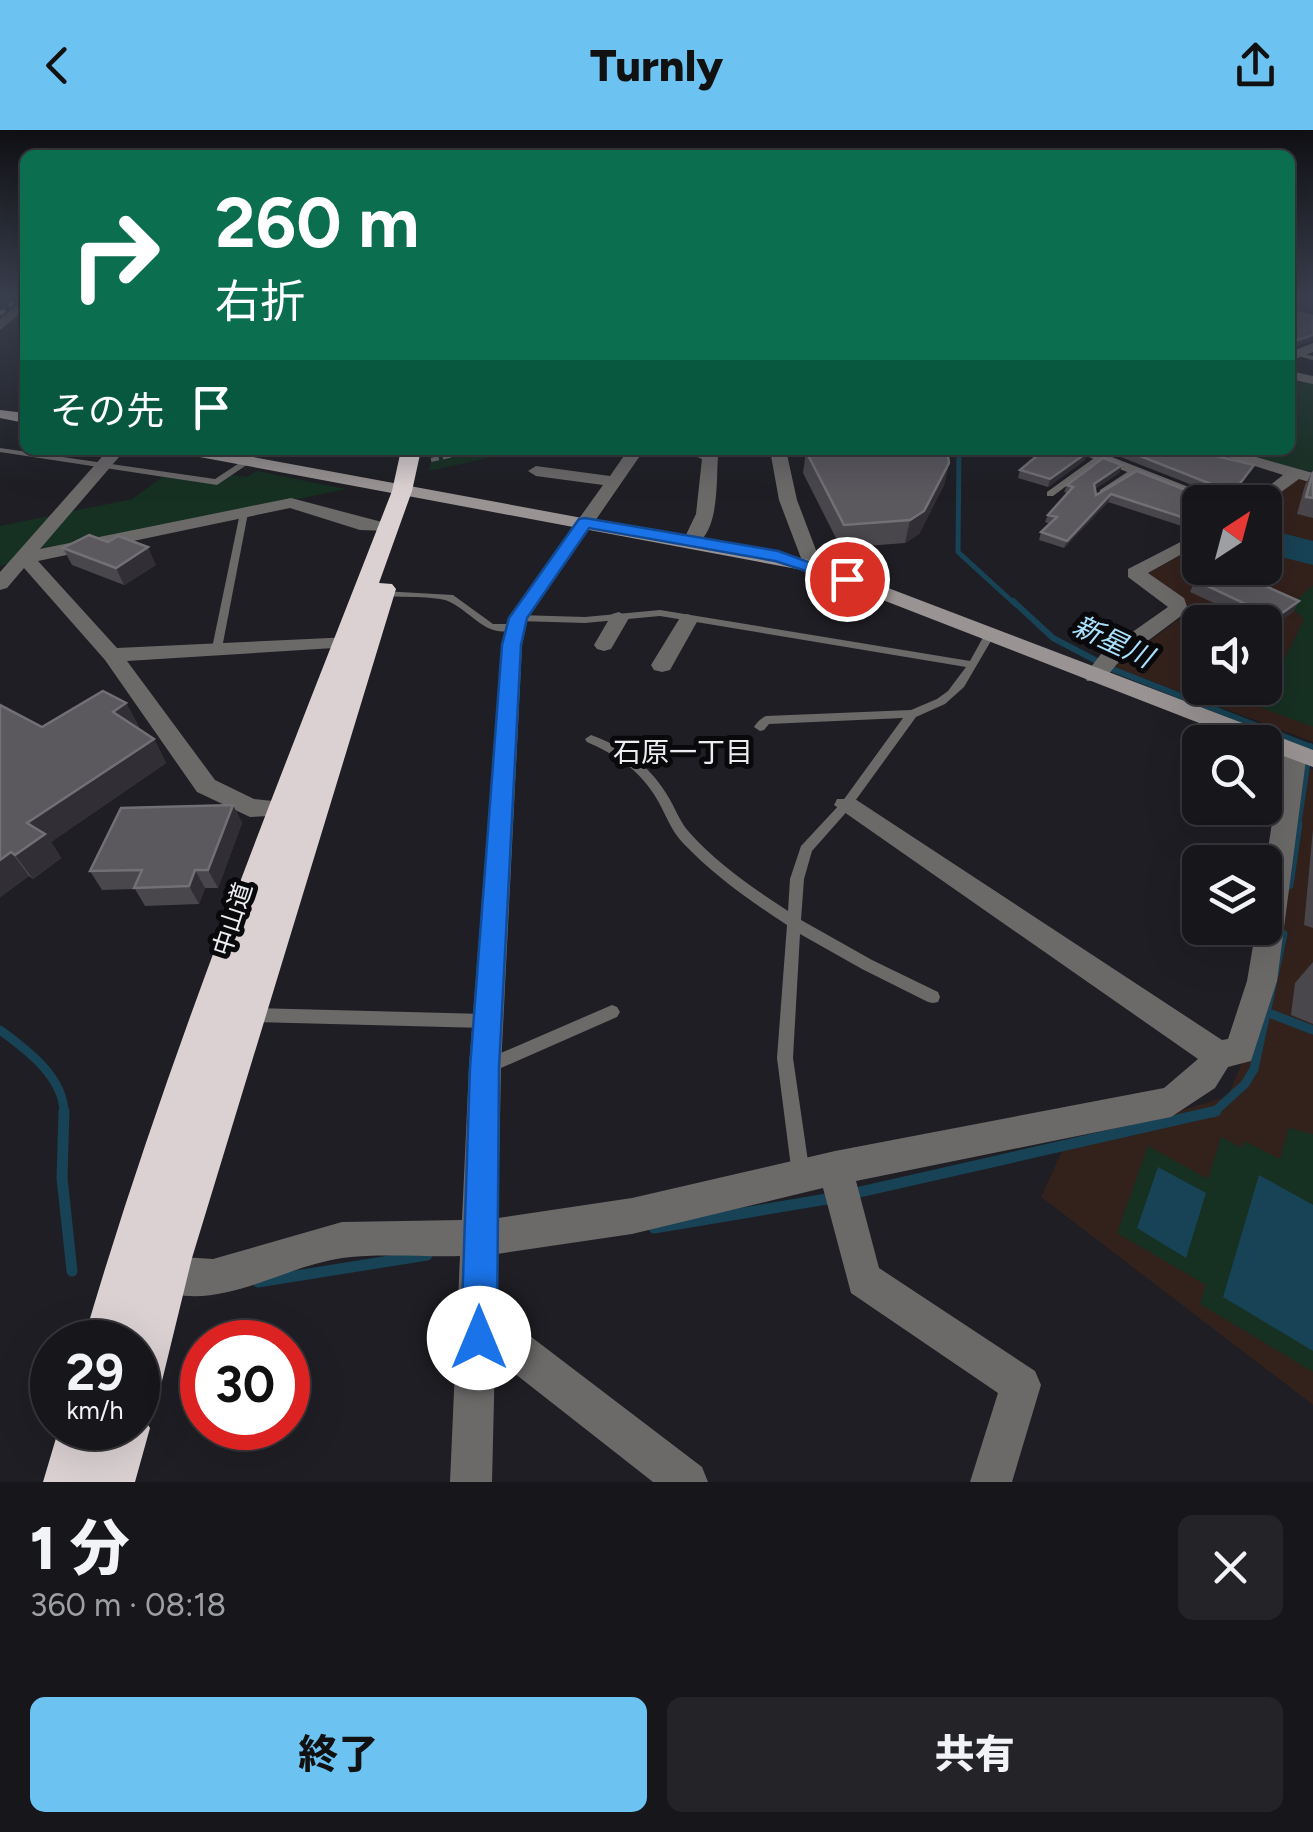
<!DOCTYPE html>
<html lang="ja">
<head>
<meta charset="utf-8">
<style>
  :root { --surface:#16161b; --page:#232328; --text:#f1f3f6; --muted:#9e9fa3; --line:#35353a; --accent:#6cc3f2 }
  body { margin:0; font-family:Figtree,"Noto Sans JP",sans-serif; background:var(--page); color:var(--text); height:100vh; display:flex; flex-direction:column; font-size:38px; white-space:nowrap }
  * { box-sizing:border-box; margin:0 }
  p { font-size:32px; color:var(--muted) }
  .icon { flex:none; width:55px; height:55px; fill:none; stroke:currentColor; stroke-width:2; stroke-linecap:round; stroke-linejoin:round }
  .map { position:relative; height:1352px; overflow:hidden }
  .details { display:flex; flex-direction:column; background:var(--surface); flex:1 }
  .details>* { flex:none }
  .top-card { position:absolute; left:20px; top:20px; width:1275px; height:305px; border-radius:15px; box-shadow:0 10px 40px #0002,0 0 0 2px var(--line); background:#0b6e4f; color:#fff; overflow:hidden }
  .needle { width:65px; rotate:36deg }
  .fabs { position:absolute; left:1182px; top:355px; display:grid; gap:20px }
  .fabs a { display:grid; place-items:center; width:100px; height:100px; border-radius:15px; background:var(--surface); box-shadow:0 10px 40px #0002,0 0 0 2px var(--line); font-size:50px }
  .speed { position:absolute; left:30px; top:1190px; display:flex; gap:20px; font-size:50px; font-weight:700; text-align:center }
  .speed>* { display:grid; place-content:center; width:130px; height:130px; border-radius:50%; background:var(--surface); box-shadow:0 10px 40px #0002,0 0 0 2px var(--line); line-height:1 }
  .speed small { font-size:25px; font-weight:400 }
  .speed .limit { border:15px solid #d22; background:#fff; color:#111 }
  .pin { position:absolute; display:grid; place-items:center; width:85px; height:85px; color:#fff; margin:-42px; border:5px solid #fff; border-radius:50%; box-shadow:0 2px 10px #0007 }
  .me { position:absolute; width:110px; margin:-55px; rotate:0deg; stroke-linejoin:round; filter:drop-shadow(0 0 8px #0008) }
  .turn { display:flex; align-items:center; gap:35px; height:210px; padding:0 30px; font-size:45px }
  .turn .icon { width:130px; height:130px; stroke-width:2.5 }
  .turn b { display:block; font-size:70px; line-height:85px }
  .then { display:flex; align-items:center; height:95px; padding:0 30px; background:#0003; gap:20px; font-size:38px }
  .round { display:grid; place-items:center; flex:none; width:105px; height:105px; border-radius:15px; background:var(--page) }
  .overview { display:flex; align-items:center; justify-content:space-between; height:170px; padding:0 30px }
  h1 { font-size:60px; font-weight:800; line-height:75px }
  .cta { display:flex; gap:20px; margin-top:auto; padding:20px 30px }
  .cta a { flex:1; height:115px; border-radius:15px; background:var(--accent); color:#111; font-size:40px; font-weight:800; line-height:115px; text-align:center }
  .cta a+a { background:var(--page); color:var(--text) }
  header { display:flex; justify-content:space-between; align-items:center; height:130px; padding:0 30px; background:var(--accent); color:#111; font-size:45px; font-weight:800 }
  .map>svg:first-child { display:block }
  .education { fill:#33211c; fill-rule:evenodd }
  .green { fill:#163022 }
  .water { fill:#184255 }
  .lines { fill:none; stroke-linecap:round; stroke-linejoin:round }
  .stream-far3 { stroke:#184255; stroke-width:5 }
  .stream-far2 { stroke:#184255; stroke-width:6 }
  .stream-far1 { stroke:#184255; stroke-width:9 }
  .stream { stroke:#184255; stroke-width:11 }
  .path { stroke:#66676c; stroke-width:4; stroke-dasharray:8 4; stroke-linecap:butt }
  .lane { fill:#6c6969; fill-rule:evenodd }
  .street { fill:#6c6969; fill-rule:evenodd }
  .secondary { fill:#999393; fill-rule:evenodd }
  .highway { fill:#dbd1d2; fill-rule:evenodd }
  .rail { stroke:#aaabaf; stroke-width:4; stroke-dasharray:6 6; stroke-linecap:butt }
  .wall { fill:#49474c }
  .shaded-wall { fill:#312f35 }
  .building { fill:#5b585e; stroke:#727075; stroke-width:2.5 }
  .route { fill:#1a73e8; stroke:#114b97; stroke-width:2.5 }
  .labels { text-anchor:middle; dominant-baseline:central; stroke-width:10; stroke-linejoin:round; paint-order:stroke }
  .street-label { font-size:25px; fill:#ecedf0; stroke:#09090b }
  .water-label { font-size:28px; font-style:italic; fill:#aae2fe; stroke:#09090b }
  .neighbourhood-label { font-size:28px; fill:#ecedf0; stroke:#09090b }
</style>
</head>
<body>
<header><svg class="icon" aria-label="back" viewBox="0 0 24 24"><path d="M15 5l-7 7 7 7"/></svg>Turnly<svg class="icon" aria-label="share" viewBox="0 0 24 24"><path d="M12 15V3M7 8l5-5 5 5M5 13v7h14v-7"/></svg></header>
<div class="map">
<svg width="1313" height="1352" viewBox="0 0 1313 1352">
  <rect width="100%" height="100%" fill="#1e1e24"/>
  <g class="education">
    <path d="M1299,347L1313,351V612L1114,537L1193,479L1145,445L1200,415V438H1265V376ZM1200,492H1265V558H1200Z"/>
    <path d="M1303,636L1313,640V1275L1041,1067L1064,1017L1228,966L1266,875Z"/>
  </g>
  <g class="green">
    <path d="M1290,249L1313,253V342L1227,323L1290,320Z"/>
    <path d="M433,320H523L429,341Z"/>
    <path d="M257,341L346,359L87,413L0,436V396L132,369L164,346L218,354L232,345L247,347Z"/>
    <path d="M1313,455V597L1260,577L1304,490L1291,476Z"/>
    <path d="M1289,998L1313,1004V1242L1200,1174L1206,1155L1117,1103L1148,1016L1208,1049L1221,1007L1242,1018L1245,1011L1280,1029Z"/>
  </g>
  <g class="water">
    <path d="M1266,399L1313,411V435L1265,423Z"/>
    <path d="M1158,1037L1206,1063L1186,1128L1137,1098Z"/>
    <path d="M1259,1045L1313,1075V1221L1223,1167Z"/>
  </g>
  <g class="lines">
    <path class="stream-far3" d="M959,320L958,422L1015,474"/>
    <g class="stream-far2">
      <path d="M1013,471L1053,508L1112,539L1311,617"/>
      <path d="M1298,696L1310,616"/>
    </g>
    <g class="stream-far1">
      <path d="M1289,755L1298,694"/>
      <path d="M1266,882L1313,900"/>
      <path d="M0,900C27,920 64,947 64,983"/>
      <path d="M1213,983L1245,954L1254,939L1283,804"/>
    </g>
    <g class="stream">
      <path d="M64,981L62,1048L72,1141"/>
      <path d="M851,1064L1216,981"/>
      <path d="M654,1098L833,1068"/>
      <path d="M258,1152L427,1125"/>
    </g>
    <path class="path" d="M431,330L477,320"/>
    <g class="lane">
      <path d="M1296,222L1313,226V230L1294,225L1293,224Z"/>
      <path d="M0,318L215,349L244,330L251,332L217,355L0,322Z"/>
      <path d="M1097,326L1104,328L1053,366H1047V362Z"/>
      <path d="M1132,339L1139,341L1106,364H1100V360Z"/>
      <path d="M244,380L248,383L222,518L217,521L212,518L240,383Z"/>
      <path d="M382,461L453,465L493,494H516L521,497C488,512 476,485 450,472C437,465 396,468 379,466V462Z"/>
      <path d="M660,480L970,531L986,502L990,501L995,504L964,557L945,574L916,587L850,678L812,721L804,749L801,790L872,830L938,862L940,867L938,872L933,873L928,872L862,839L800,804L793,928L810,1045L807,1051L801,1054L795,1051L792,1045L777,928L787,795C750,771 712,744 682,712C671,700 666,685 658,671C642,642 617,625 587,612L585,609L591,605C625,617 651,637 669,668C676,680 680,692 689,702C716,733 754,759 788,781L790,749L801,716L842,672L903,588L769,594L764,600L760,601L754,597C757,592 761,588 766,586L911,580L937,569L948,561L966,537L660,486L585,493L518,491L513,488L518,485L585,487Z"/>
      <path d="M612,875L617,877L620,882L617,887L492,942L486,944L480,942L478,937L480,932Z"/>
      <path d="M251,878L485,884L490,886L493,891L490,896L485,898L251,892L246,890L243,885L246,880Z"/>
    </g>
    <g class="street">
      <path d="M25,169V180L0,200V189Z"/>
      <path d="M1313,213V222L1290,231V222Z"/>
      <path d="M1290,241L1313,246V254L1290,249Z"/>
      <path d="M108,320H125L40,419L291,368L397,396L388,401L360,400L290,378L38,431L117,518L373,506V514L366,516L127,531L215,650L254,669L292,673L296,679L292,685L250,687L197,662L105,530L24,438L7,458L0,460V442Z"/>
      <path d="M628,320H644L528,488L522,515L501,937L498,1088L632,1068L835,1021L1164,958L1198,929L834,675L837,669H855L1222,910L1228,909L1247,851L1256,798H1265V738L1283,622L1295,614L1307,622L1277,851L1251,931L1228,937L1215,958L1171,987L856,1051L879,1138L1035,1241L1041,1255L1012,1352H970L998,1263L851,1163L823,1058L632,1104L497,1124L496,1188L513,1193L702,1337L708,1352H653L495,1228L492,1352H450L460,1126C422,1127 380,1123 342,1128C279,1137 218,1185 153,1158L147,1145L153,1132L166,1126L213,1129L342,1092L462,1090L469,937L502,515L508,488L603,355L536,346L528,341L536,336L610,346Z"/>
      <path d="M682,320H707L718,326C716,352 720,405 692,416L683,411L696,384L702,329Z"/>
      <path d="M770,320H786L797,370L822,436L820,440L813,442L804,436L779,370Z"/>
      <path d="M1071,320H1094L1227,372H1204Z"/>
      <path d="M1205,320H1231L1313,343V353L1299,349L1265,374L1249,372L1283,345Z"/>
      <path d="M1200,402V414L1148,443L1184,468L1188,479L1185,483L1117,534L1103,551H1087L1084,546L1101,524L1168,477L1128,447V439Z"/>
      <path d="M619,482L629,488L611,519L604,521L597,519L594,515L612,484Z"/>
      <path d="M688,484L698,490L670,540L662,542L654,540L651,535L681,486Z"/>
    </g>
    <g class="secondary">
      <path d="M0,280L25,283V293L0,288Z"/>
      <path d="M181,320H215L820,432L1313,620V637L1265,619V612H1248L808,441L189,325Z"/>
    </g>
    <g class="highway">
      <path d="M401,320H421L412,361L379,453L392,454L396,459L192,1128L162,1251L155,1268L138,1275V1212H83C167,924 283,641 392,361Z"/>
      <path d="M138,1279L150,1298L135,1352H43L59,1298H138Z"/>
    </g>
    <path class="rail" d="M0,184L20,166"/>
  </g>
  <g class="wall">
    <path d="M895,320H947L949,333L944,355L919,404L905,413L841,418L803,343L806,321H896Z"/>
    <path d="M1018,320H1082L1085,330L1048,357L1018,348L1020,340L1037,326Z"/>
    <path d="M1103,320H1191L1254,335L1240,356L1248,368L1242,372H1200V402L1108,372L1064,418L1039,410L1041,402L1050,394L1045,392L1048,385L1067,363L1064,362L1067,355L1122,335L1119,343L1095,359L1096,365L1137,341L1206,368H1225Z"/>
    <path d="M1313,340V388L1297,384L1305,355Z"/>
    <path d="M63,418L156,435L124,455L72,435Z"/>
    <path d="M1215,438H1244L1241,444L1299,471L1293,482L1269,499L1265,497V492H1255L1190,462L1195,450Z"/>
    <path d="M126,573L139,597L137,598L154,609L166,633L51,712L61,728L33,749L29,746L0,767V575L42,597Z"/>
    <path d="M233,675L242,693L218,758H205L199,774L145,776L135,759L102,760L90,741Z"/>
    <path d="M1313,699V798L1304,795Z"/>
    <path d="M1313,832V894L1291,885L1295,853Z"/>
  </g>
  <g class="shaded-wall">
    <path d="M1313,205V211L1290,218V213Z"/>
    <path d="M1088,322L1085,330L1048,357L1050,349Z"/>
    <path d="M949,333L944,355L919,404L905,413L910,390Z"/>
    <path d="M1122,335L1119,343L1091,362L1094,354Z"/>
    <path d="M1252,360L1248,368L1242,372H1236Z"/>
    <path d="M1111,364L1108,372L1064,418L1067,411Z"/>
    <path d="M148,417L156,435L124,455L116,438Z"/>
    <path d="M1299,471L1293,482L1269,499L1275,488Z"/>
    <path d="M126,573L139,597L125,606L113,582Z"/>
    <path d="M154,609L166,633L51,712L61,728L33,749L15,725L27,693Z"/>
    <path d="M233,675L242,693L218,758L208,740Z"/>
    <path d="M11,722L29,746L0,767V730Z"/>
    <path d="M195,740L205,758L199,774L189,756Z"/>
  </g>
  <g class="building">
    <path d="M1290,181L1313,186V205L1290,213Z"/>
    <path d="M911,320H947L949,333L924,381L910,390L844,395L806,321H912Z"/>
    <path d="M1044,320H1082L1088,322L1050,349L1020,340Z"/>
    <path d="M1125,320H1191L1254,335L1238,356L1252,360L1236,372H1200V393L1111,364L1067,411L1041,402L1057,387L1048,385L1073,357L1067,355L1103,328L1122,335L1094,354L1096,365L1137,341L1206,368H1231L1234,363Z"/>
    <path d="M1313,342V368L1306,367Z"/>
    <path d="M89,405L108,412L118,406L148,417L116,438L63,418Z"/>
    <path d="M1215,438H1225L1299,471L1275,488L1195,450Z"/>
    <path d="M103,561L126,573L113,582L154,609L27,693L45,704L15,725L11,722L0,730V575L42,597Z"/>
    <path d="M233,675L208,740H195L189,756L134,758L142,740L90,741L121,678Z"/>
  </g>
  <linearGradient id="sky" x2="0" y2="1"><stop stop-color="#101014"/><stop offset="0.47" stop-color="#3b4150"/><stop offset="1" stop-color="#3b4150" stop-opacity="0"/></linearGradient>
  <rect width="1313" height="356" fill="url(#sky)"/>
  <path class="route" d="M585,388L778,421L855,449L847,454L775,431L589,398L527,488L521,515L499,938L497,1208L491,1220L479,1226L467,1220L461,1208L470,938L502,515L509,488L579,389Z"/>
  <g class="labels">
    <g class="street-label">
      <text transform="translate(232 789) rotate(-72)">中山道</text>
    </g>
    <g class="water-label">
      <text transform="translate(1113 511) rotate(25)">新星川</text>
    </g>
    <g class="neighbourhood-label">
      <text x="683" y="622">石原一丁目</text>
    </g>
  </g>
</svg>
<div class="fabs">
<a><svg class="needle" viewBox="-14 -14 28 28"><path d="M0-13l5 13h-10z" fill="#e53935"/><path d="M0 13l5-13h-10z" fill="#9e9fa3"/></svg></a>
<a><svg class="icon" aria-label="sound" viewBox="0 0 24 24"><path d="M4 9h4l5-4v14l-5-4H4zM17 9q2 3 0 6"/></svg></a>
<a><svg class="icon" aria-label="search" viewBox="0 0 24 24"><circle cx="10" cy="10" r="6"/><path d="M15 15l6 6"/></svg></a>
<a><svg class="icon" aria-label="layers" viewBox="0 0 24 24"><path d="M12 4l9 5-9 5-9-5zM3 14l9 5 9-5"/></svg></a>
</div>
<div class="speed"><div>29<small>km/h</small></div><div class="limit">30</div></div>
<div class="pin" style="left:847px;top:449px;background:#d93025"><svg class="icon" aria-label="arrive" viewBox="0 0 24 24"><path d="M6 21V4h12l-3 4 3 4H6"/></svg></div>
<svg class="me" style="left:479px;top:1208px" viewBox="-20 -20 40 40"><circle r="19" fill="#fff"/><path d="M0-13L10 11 0 6-10 11z" fill="#1a73e8"/></svg>
<div class="top-card">
<div class="turn"><svg class="icon" aria-label="right" viewBox="0 0 24 24"><path d="M7 20v-9h11M14 6l5 5-5 5"/></svg><div><b>260 m</b>右折</div></div>
<div class="then">その先<svg class="icon" aria-label="arrive" viewBox="0 0 24 24"><path d="M6 21V4h12l-3 4 3 4H6"/></svg></div>
</div>
</div>
<section class="details">
<div class="overview"><div><h1>1 分</h1><p>360 m · 08:18</p></div><a class="round"><svg class="icon" aria-label="close" viewBox="0 0 24 24"><path d="M6 6l12 12M18 6L6 18"/></svg></a></div>
<div class="cta"><a>終了</a><a>共有</a></div>
</section>
</body>
</html>
